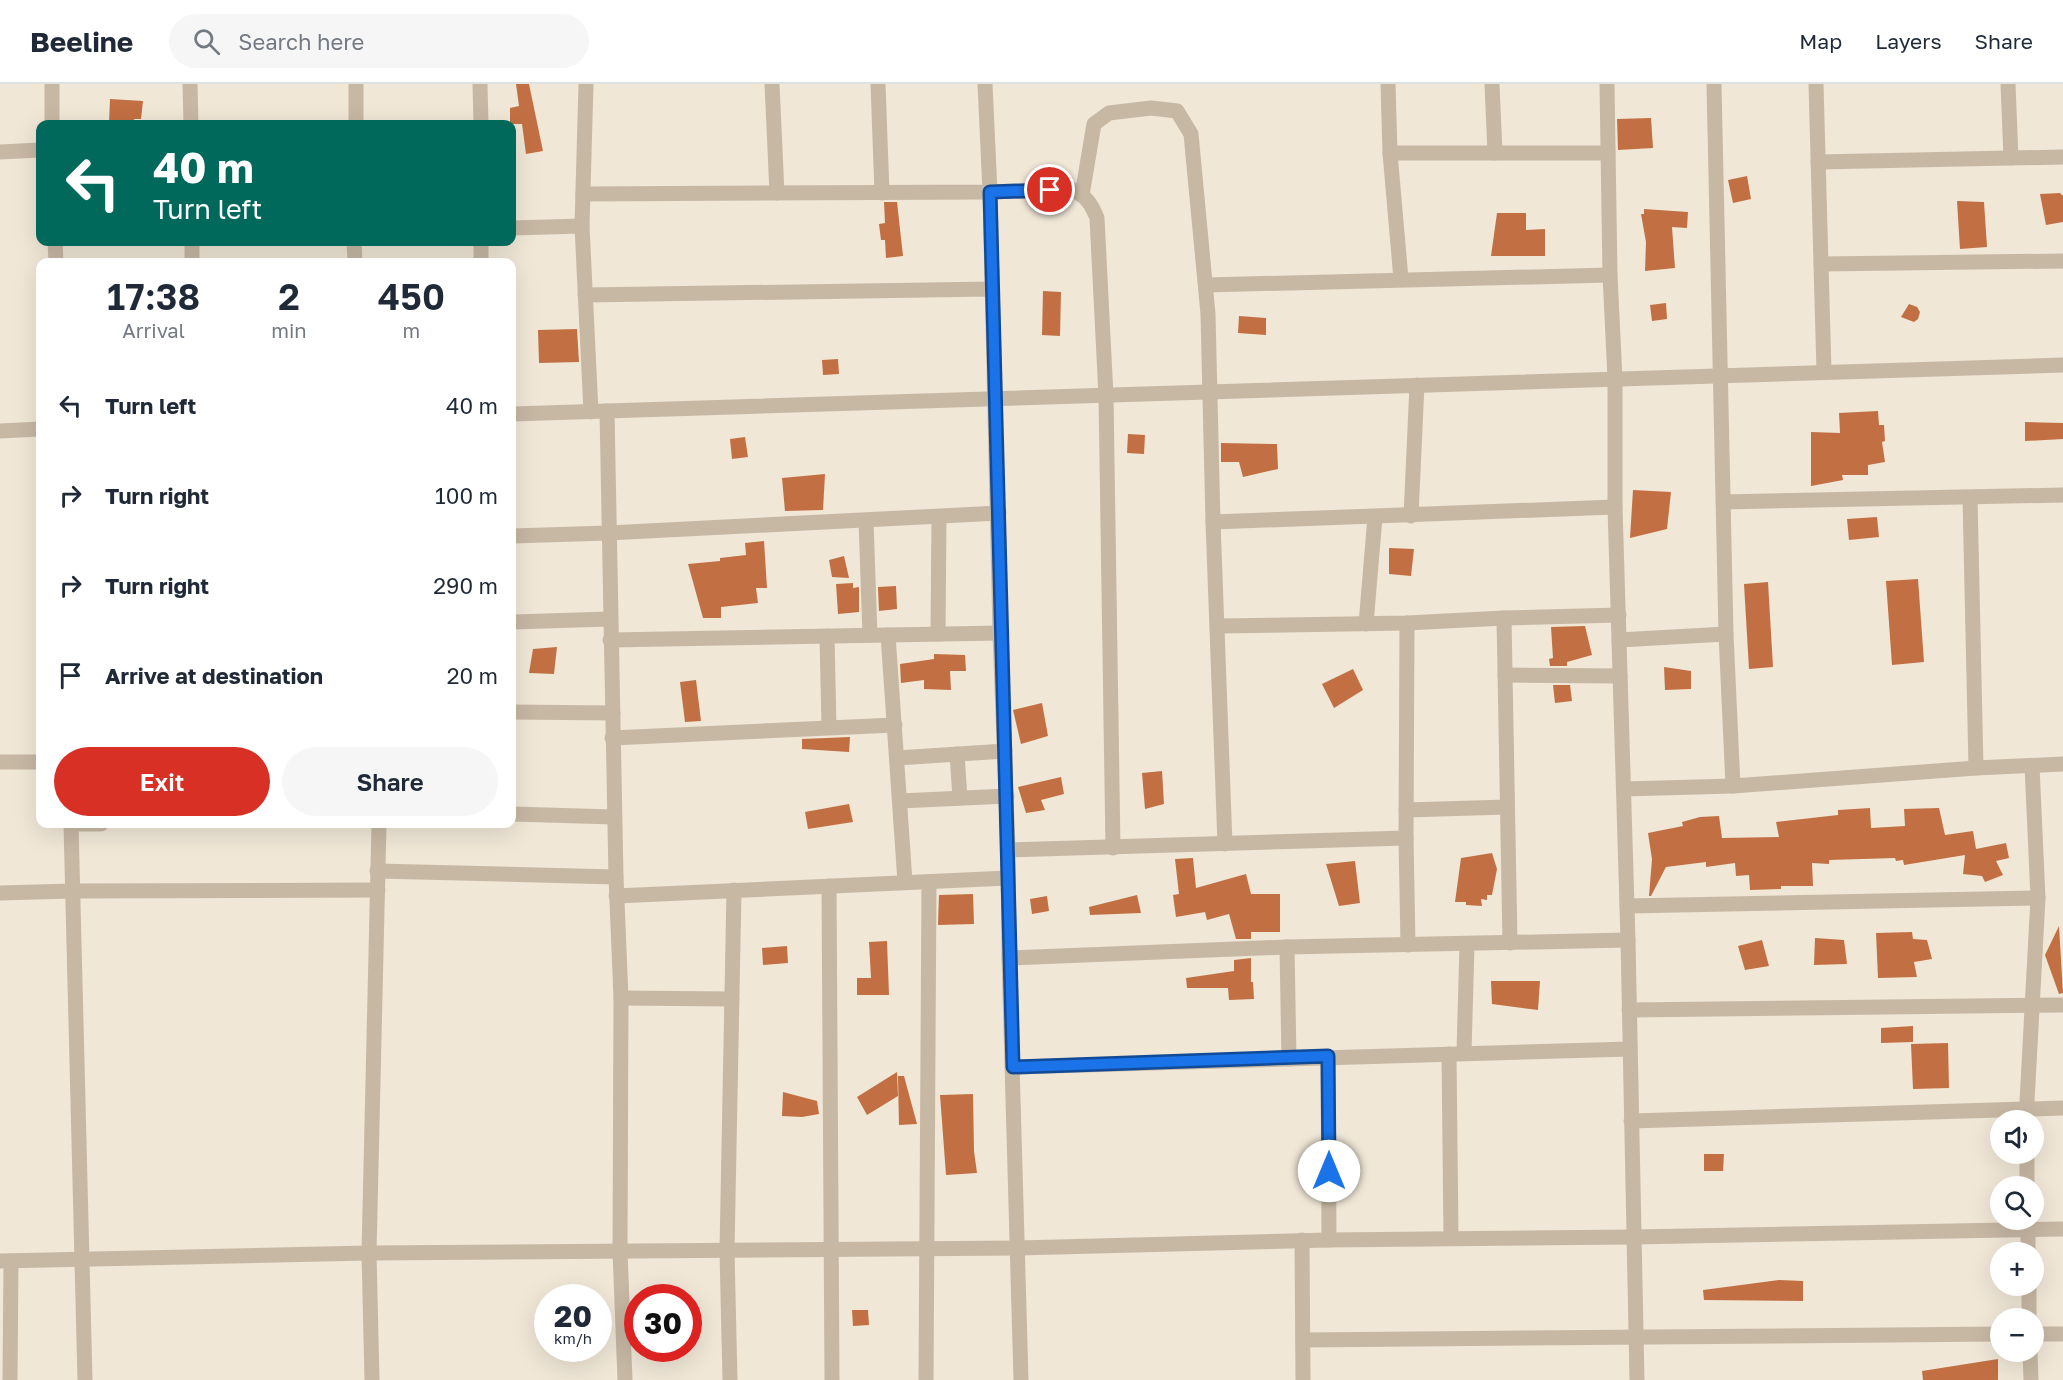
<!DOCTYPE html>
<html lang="en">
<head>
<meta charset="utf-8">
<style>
  :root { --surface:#fff; --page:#f6f6f7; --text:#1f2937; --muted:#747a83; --line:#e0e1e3; --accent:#d93025 }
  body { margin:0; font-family:"Golos Text",sans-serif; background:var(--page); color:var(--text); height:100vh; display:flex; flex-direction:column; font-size:22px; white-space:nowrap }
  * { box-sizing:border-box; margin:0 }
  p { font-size:20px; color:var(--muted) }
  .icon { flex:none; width:33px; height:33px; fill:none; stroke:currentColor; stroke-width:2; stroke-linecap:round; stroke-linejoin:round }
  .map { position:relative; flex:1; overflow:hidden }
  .sheet { position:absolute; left:36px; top:174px; width:480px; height:570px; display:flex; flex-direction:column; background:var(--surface); border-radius:12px; box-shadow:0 6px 24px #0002 }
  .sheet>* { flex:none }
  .hud { position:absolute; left:36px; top:36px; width:480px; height:126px; border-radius:12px; box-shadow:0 6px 24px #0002; background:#00695c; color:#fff; overflow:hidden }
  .buttons { position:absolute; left:1990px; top:1026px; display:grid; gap:12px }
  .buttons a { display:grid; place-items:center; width:54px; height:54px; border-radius:50%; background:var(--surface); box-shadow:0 6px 24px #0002; font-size:30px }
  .speed { position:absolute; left:534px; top:1200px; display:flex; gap:12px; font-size:30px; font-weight:700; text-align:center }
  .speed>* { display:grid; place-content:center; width:78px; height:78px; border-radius:50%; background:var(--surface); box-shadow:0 6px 24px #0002; line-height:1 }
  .speed small { font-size:15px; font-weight:400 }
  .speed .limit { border:9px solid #d22; background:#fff; color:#111 }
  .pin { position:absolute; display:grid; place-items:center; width:51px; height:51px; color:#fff; margin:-26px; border:3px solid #fff; border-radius:50%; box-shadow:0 2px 6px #0007 }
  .me { position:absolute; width:66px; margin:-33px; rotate:0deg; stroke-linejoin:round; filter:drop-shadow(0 0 4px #0008) }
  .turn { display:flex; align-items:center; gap:21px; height:126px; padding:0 18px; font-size:27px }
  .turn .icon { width:78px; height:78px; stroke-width:2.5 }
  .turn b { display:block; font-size:42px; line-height:51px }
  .eta { display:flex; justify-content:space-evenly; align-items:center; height:102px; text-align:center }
  .eta b { font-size:36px; font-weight:600; line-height:42px }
  .action { display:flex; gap:12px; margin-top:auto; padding:12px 18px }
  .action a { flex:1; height:69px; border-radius:36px; background:var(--accent); color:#fff; font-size:24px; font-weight:600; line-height:69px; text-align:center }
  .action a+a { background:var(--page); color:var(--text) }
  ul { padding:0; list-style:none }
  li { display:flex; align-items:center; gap:18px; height:90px; padding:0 18px }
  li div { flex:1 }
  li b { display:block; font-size:22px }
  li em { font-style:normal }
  header { display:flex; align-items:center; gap:36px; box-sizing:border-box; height:84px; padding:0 30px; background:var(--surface); border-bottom:2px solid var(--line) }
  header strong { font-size:28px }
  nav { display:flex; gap:33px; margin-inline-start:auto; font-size:21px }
  .search { width:420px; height:54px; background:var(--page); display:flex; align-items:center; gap:15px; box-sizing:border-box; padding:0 21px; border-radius:33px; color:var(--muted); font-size:22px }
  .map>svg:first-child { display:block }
  .building { fill:#c27043 }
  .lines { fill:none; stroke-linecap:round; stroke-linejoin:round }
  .minor { stroke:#c7b8a4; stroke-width:15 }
  .tertiary { stroke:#c7b8a4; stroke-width:15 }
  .route-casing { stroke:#114b97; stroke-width:15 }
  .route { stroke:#1a73e8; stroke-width:10 }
</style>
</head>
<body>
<header>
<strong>Beeline</strong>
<div class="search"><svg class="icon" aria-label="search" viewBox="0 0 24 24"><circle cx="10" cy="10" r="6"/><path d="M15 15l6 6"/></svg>Search here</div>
<nav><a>Map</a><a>Layers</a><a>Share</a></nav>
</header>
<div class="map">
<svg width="2063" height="1296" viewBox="0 0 2063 1296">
  <rect width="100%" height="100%" fill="#f0e7d7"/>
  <g class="building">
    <path d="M516,0H529L543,67L526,70L522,40H510V24L519,22Z"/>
    <path d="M110,15L143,17L141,35H134L135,40H109Z"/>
    <path d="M1651,34L1653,64L1618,66L1617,35Z"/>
    <path d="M1747,92L1751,115L1733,119L1728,96Z"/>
    <path d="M2060,109L2063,112V138L2046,141L2040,110Z"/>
    <path d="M1957,117L1984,118L1987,163L1960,165Z"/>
    <path d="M884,118H897L903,172L886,174L885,156H881L879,140L885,139Z"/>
    <path d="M1644,125L1688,128L1687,144L1672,143L1675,184L1645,187L1646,158L1641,130H1644Z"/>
    <path d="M1497,129H1526V146L1545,145V172H1491Z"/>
    <path d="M1043,207L1061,208L1060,252L1042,251Z"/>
    <path d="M1666,219L1667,235L1652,237L1650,221Z"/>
    <path d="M1909,220L1917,223L1920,228L1918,235L1914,238L1901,233Z"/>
    <path d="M1239,232L1266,234V251L1238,249Z"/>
    <path d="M577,245L579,278L539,279L538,246Z"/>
    <path d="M838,275L839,290L823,291L822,276Z"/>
    <path d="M1878,327L1879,341H1884L1885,357L1882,358L1885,378L1868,381V391H1842L1843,396L1811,402V348L1840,349L1839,329Z"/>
    <path d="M2025,338L2063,339V355L2025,357Z"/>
    <path d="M1128,350L1145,351L1144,370L1127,369Z"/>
    <path d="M745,353L748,373L732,375L730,355Z"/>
    <path d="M1221,359L1277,360L1278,385L1243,393L1239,378H1221Z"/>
    <path d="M825,390L823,426L785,427L782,394Z"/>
    <path d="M1633,406L1671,408L1667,445L1630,454Z"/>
    <path d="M1877,433L1879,453L1849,456L1847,435Z"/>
    <path d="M764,457L767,504H756L758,519L721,523V534H703L688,480L720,477V474L746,471L745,459Z"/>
    <path d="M1389,464L1414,465L1411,492L1389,490Z"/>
    <path d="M844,472L849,494L832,493L829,476Z"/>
    <path d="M1918,495L1924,578L1892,581L1886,497Z"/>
    <path d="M1768,498L1773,583L1749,585L1744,500Z"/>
    <path d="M853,499V504L859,503V528L838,530L836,500Z"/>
    <path d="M896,502L897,525L879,527L878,503Z"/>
    <path d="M1585,542L1592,571L1567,578V582H1550L1549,575L1553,574L1551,543Z"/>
    <path d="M557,563L554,590L529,589L533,565Z"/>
    <path d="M934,570L965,571L966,587H950L951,606L924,605V596L901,599L900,580L934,575Z"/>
    <path d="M1664,583L1691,587V605L1665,606Z"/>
    <path d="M1353,585L1363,606L1334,624L1322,600Z"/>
    <path d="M696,596L701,637L685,638L680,598Z"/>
    <path d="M1553,601H1570L1572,617L1555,619Z"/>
    <path d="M1042,619L1048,652L1021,660L1013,626Z"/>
    <path d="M850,653L849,668L802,665V655Z"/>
    <path d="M1162,687L1164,720L1145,725L1142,689Z"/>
    <path d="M1061,693L1064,710L1041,716L1045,726L1026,729L1018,703Z"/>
    <path d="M849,720L853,738L808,745L805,728Z"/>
    <path d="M1870,724L1871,744L1905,742L1904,725L1939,724L1945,751L1973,747L1976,765L2006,759L2009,774L1996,777L2003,791L1985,798L1982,792L1963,790L1965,771L1904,781L1903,776L1896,777L1895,774L1829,776V780L1812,779L1813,802H1781V805L1750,806L1749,791L1736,792L1735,779L1706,783V778L1666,783L1651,812H1649L1652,775L1648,749L1683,742L1682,738L1700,733L1719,732L1722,754L1779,753L1776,738L1838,731V726Z"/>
    <path d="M1492,769L1497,785L1492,811H1487V816L1481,815L1482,822L1466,821V818H1455L1461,774Z"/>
    <path d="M1193,774L1196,804L1246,790L1251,810H1280V848H1251V855H1236L1229,830L1207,836L1205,828L1176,833L1173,811L1179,810L1175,775Z"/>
    <path d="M1355,777L1360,819L1339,822L1326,780Z"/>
    <path d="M973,810L974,840L938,841L939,811Z"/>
    <path d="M1137,811L1141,829L1090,831L1089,823Z"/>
    <path d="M1047,812L1049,827L1032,830L1030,815Z"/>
    <path d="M2059,842L2063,909L2059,910L2045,871Z"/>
    <path d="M1912,848L1913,855L1927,856L1932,875L1914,878L1917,893L1878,894L1876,849Z"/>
    <path d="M1815,854L1844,856L1847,880L1814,881Z"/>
    <path d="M1762,856L1769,882L1745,886L1738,862Z"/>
    <path d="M887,857L889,911H857V894H871L869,858Z"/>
    <path d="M787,862L788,879L763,881L762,864Z"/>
    <path d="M1251,874V898H1253L1254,915L1229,916L1228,904H1187L1186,894L1234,887V876Z"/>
    <path d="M1491,897H1540L1538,926L1492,920Z"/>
    <path d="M1913,942V958L1881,959V944Z"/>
    <path d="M1948,959L1949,1004L1913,1005L1911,960Z"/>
    <path d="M897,988L898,1012L867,1031L857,1013Z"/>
    <path d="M898,992H904L917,1040L899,1041Z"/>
    <path d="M783,1008L817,1017L819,1030L802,1033L782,1032Z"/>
    <path d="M973,1010L974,1067L977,1089L946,1091L940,1011Z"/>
    <path d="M1704,1070H1724L1723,1087H1704Z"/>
    <path d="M1779,1196L1803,1197V1217L1704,1216L1703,1206Z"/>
    <path d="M852,1226H868L869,1241L853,1242Z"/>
    <path d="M1998,1275V1296H1923L1922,1287Z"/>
  </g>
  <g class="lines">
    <g class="minor">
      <path d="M52,0V40"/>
      <path d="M190,0L191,40"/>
      <path d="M480,0L481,40"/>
      <path d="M586,0L582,142L591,328"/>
      <path d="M772,0L777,109"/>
      <path d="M878,0L882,109"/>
      <path d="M985,0L990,108L1000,549L1008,766L1009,874L1021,1296"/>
      <path d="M1388,0L1390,69L1401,195"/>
      <path d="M1492,0L1495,69"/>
      <path d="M1607,0L1610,191L1615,295V423L1628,856L1637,1296"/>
      <path d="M1714,0L1726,550L1733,702"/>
      <path d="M1816,0L1824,288"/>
      <path d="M2008,0L2011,74"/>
      <path d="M0,68L40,66"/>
      <path d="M1390,69H1608"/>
      <path d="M1818,78L2063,73"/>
      <path d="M583,110L990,108L1071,105C1086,112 1091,119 1097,134L1106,312L1113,764"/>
      <path d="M1082,111L1094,40L1109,29L1151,24L1177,27L1191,50L1208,230L1213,438L1225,760"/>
      <path d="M512,144L582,142"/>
      <path d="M55,158L56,178"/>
      <path d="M192,158V178"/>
      <path d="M481,158V178"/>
      <path d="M1821,180L2063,177"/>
      <path d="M1206,201L1610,191"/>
      <path d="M585,211L992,205"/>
      <path d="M607,327L616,793L621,914L620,1167L625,1296"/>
      <path d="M512,330L2063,281"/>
      <path d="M0,347L40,345"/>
      <path d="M1970,414L1976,684"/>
      <path d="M1723,418L2063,411"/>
      <path d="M1411,432L1417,301"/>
      <path d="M866,437L870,551"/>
      <path d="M1213,438L1615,423"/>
      <path d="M512,452L608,449L999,429"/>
      <path d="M1504,534L1510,859"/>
      <path d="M512,538L610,535"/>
      <path d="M1407,539L1406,754L1408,861"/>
      <path d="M1366,540L1375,433"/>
      <path d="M1218,542L1407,539L1504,534L1619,531"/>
      <path d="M938,550L939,433"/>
      <path d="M888,551L905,798"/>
      <path d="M827,552L829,643"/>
      <path d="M610,556L1000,549"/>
      <path d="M1619,556L1726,550"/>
      <path d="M1505,591L1620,592"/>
      <path d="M512,628L613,629"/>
      <path d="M612,654L895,641"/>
      <path d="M957,670L960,714"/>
      <path d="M897,674L1005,667"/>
      <path d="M0,678H40"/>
      <path d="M1624,705L1733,702L1976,684L2063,680"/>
      <path d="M900,717L1007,712"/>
      <path d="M1406,726L1507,723"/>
      <path d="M512,730L614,733"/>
      <path d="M71,740L85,1296"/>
      <path d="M71,740H101"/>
      <path d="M1008,766L1406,754"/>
      <path d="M377,787L616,793"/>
      <path d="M829,802L832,1296"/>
      <path d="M0,809L72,807L378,806"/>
      <path d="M616,812L1008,794"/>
      <path d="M1627,822L2038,814"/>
      <path d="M1287,863L1289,975"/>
      <path d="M1009,874L1287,863L1628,856"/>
      <path d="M621,914L732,915"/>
      <path d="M1629,926L2063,921"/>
      <path d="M1464,969L1467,860"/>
      <path d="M1449,970L1451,1154"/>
      <path d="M1328,973L1329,1156"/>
      <path d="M1013,983L1630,965"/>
      <path d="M2026,1036L2038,814L2032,682"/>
      <path d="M1631,1037L2063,1024"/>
      <path d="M2027,1070V1102"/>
      <path d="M2028,1136V1168"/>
      <path d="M1302,1156L1303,1296"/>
      <path d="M2029,1202V1234"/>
      <path d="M2034,1250H2063"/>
      <path d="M1303,1256L2001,1250"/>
      <path d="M2030,1268L2031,1296"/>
      <path d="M10,1296L11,1177"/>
      <path d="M730,1296L727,1167L734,806"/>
      <path d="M926,1296L929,798"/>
    </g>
    <g class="tertiary">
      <path d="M356,40V0"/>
      <path d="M354,158L355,178"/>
      <path d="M0,1177L369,1169L1018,1164L1329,1156L1634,1153L2063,1145"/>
      <path d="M372,1296L369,1169L379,740"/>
    </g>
  </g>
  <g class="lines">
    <g class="route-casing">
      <path id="route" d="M1050,106L990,108L1013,983L1328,972L1329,1087"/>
    </g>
    <use href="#route" class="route"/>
  </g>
</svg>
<div class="buttons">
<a><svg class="icon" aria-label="sound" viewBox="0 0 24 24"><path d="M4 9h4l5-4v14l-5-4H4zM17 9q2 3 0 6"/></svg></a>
<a><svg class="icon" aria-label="search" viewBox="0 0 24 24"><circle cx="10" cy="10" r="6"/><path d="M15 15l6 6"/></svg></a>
<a>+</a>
<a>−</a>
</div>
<div class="speed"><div>20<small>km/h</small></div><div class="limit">30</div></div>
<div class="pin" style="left:1050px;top:106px;background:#d93025"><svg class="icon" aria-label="arrive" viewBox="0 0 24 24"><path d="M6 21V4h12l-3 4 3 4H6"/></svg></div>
<svg class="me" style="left:1329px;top:1087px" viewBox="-20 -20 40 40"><circle r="19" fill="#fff"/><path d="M0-13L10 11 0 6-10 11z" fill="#1a73e8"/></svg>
<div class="hud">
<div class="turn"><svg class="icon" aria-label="left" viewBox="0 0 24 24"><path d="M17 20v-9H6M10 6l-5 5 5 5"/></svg><div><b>40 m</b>Turn left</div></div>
</div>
<section class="sheet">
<div class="eta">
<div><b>17:38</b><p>Arrival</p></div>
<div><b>2</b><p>min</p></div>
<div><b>450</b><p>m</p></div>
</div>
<ul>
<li><svg class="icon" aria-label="left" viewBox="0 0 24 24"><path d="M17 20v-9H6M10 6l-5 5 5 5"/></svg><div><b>Turn left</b></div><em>40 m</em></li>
<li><svg class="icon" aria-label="right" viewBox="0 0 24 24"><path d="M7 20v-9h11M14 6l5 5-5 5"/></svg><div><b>Turn right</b></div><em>100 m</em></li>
<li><svg class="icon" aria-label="right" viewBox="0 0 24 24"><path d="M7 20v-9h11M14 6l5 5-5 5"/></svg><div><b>Turn right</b></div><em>290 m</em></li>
<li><svg class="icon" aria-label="arrive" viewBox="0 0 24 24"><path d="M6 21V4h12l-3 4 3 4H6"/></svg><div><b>Arrive at destination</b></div><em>20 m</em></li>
</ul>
<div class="action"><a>Exit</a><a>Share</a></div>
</section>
</div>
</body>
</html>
